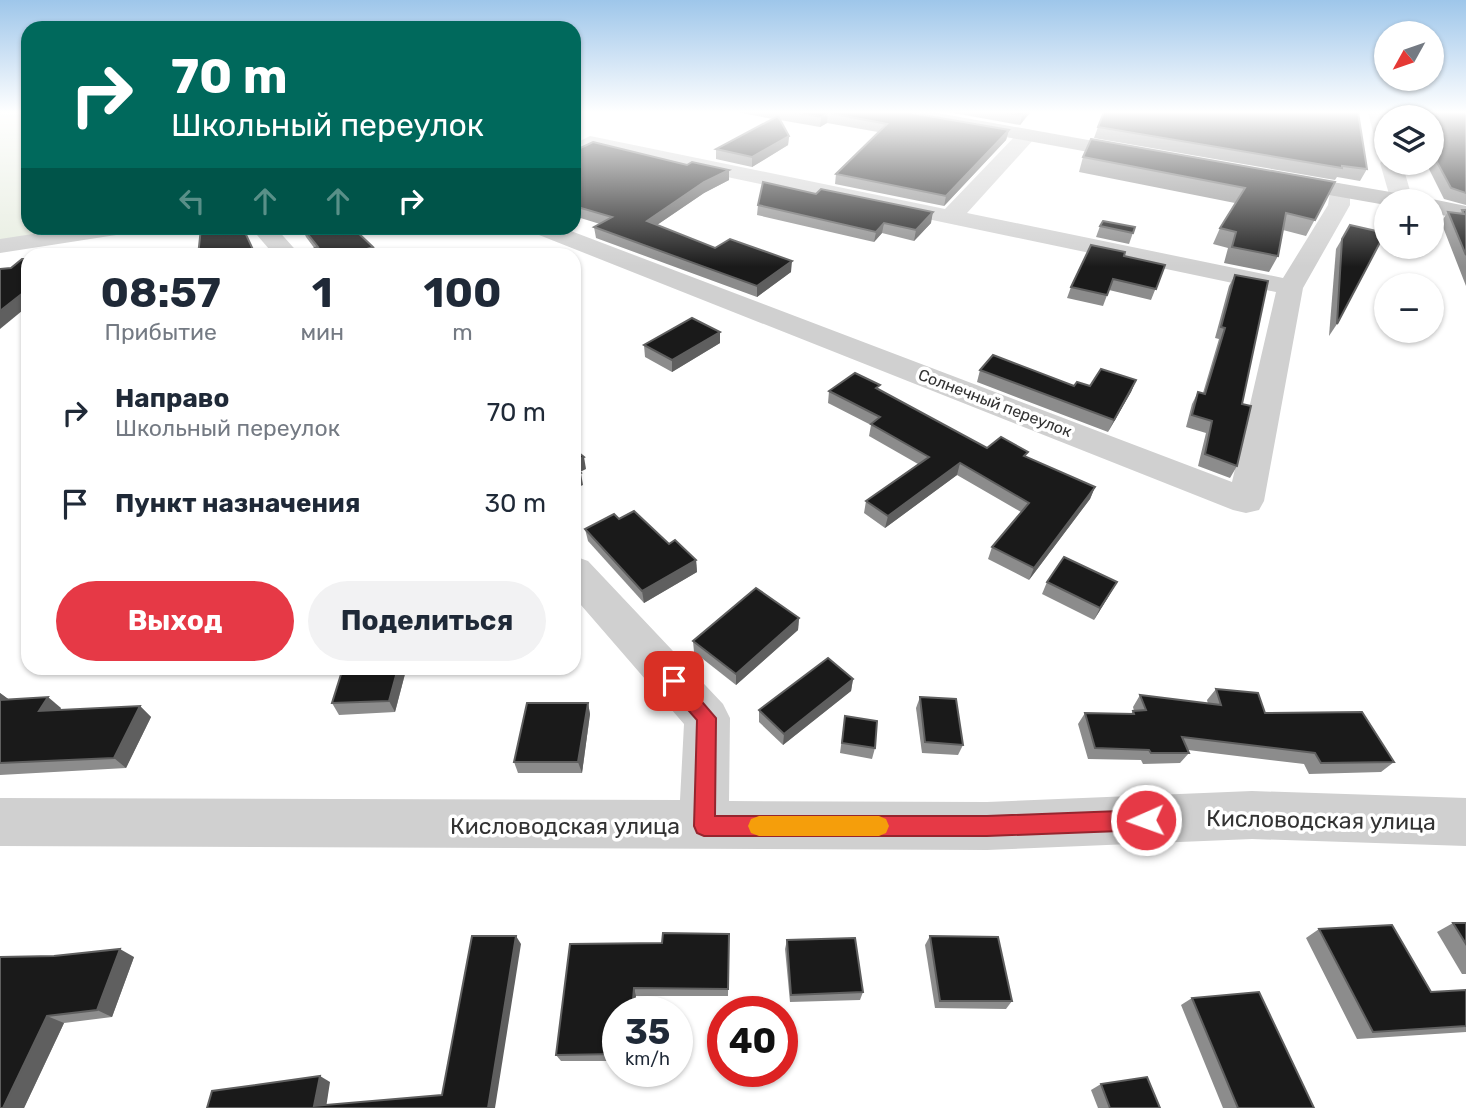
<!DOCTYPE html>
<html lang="ru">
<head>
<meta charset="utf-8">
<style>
  :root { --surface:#fff; --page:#f2f2f3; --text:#1f2937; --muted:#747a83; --accent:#e63946 }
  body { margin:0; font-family:Rubik,sans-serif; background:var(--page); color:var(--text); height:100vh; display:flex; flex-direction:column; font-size:26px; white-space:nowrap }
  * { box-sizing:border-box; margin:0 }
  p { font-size:23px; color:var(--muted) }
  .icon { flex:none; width:38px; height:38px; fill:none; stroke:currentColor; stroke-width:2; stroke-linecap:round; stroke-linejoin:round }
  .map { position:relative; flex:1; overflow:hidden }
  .side { position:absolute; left:21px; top:248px; width:560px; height:427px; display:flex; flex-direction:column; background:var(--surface); border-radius:21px; box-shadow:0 2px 5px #0004 }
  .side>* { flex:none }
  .hud { position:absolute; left:21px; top:21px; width:560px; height:214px; border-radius:21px; box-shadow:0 2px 5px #0004; background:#00695c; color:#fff; overflow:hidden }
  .needle { width:46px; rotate:230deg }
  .fabs { position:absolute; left:1374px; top:21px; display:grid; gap:14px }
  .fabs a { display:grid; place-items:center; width:70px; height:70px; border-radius:50%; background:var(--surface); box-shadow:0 2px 5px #0004; font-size:35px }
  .speed { position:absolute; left:602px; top:996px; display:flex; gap:14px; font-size:35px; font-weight:700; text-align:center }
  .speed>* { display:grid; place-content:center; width:91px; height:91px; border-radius:50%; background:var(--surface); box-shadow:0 2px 5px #0004; line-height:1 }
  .speed small { font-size:18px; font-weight:400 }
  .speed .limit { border:10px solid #d22; background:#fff; color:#111 }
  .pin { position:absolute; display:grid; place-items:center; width:60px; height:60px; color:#fff; margin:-30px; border-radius:14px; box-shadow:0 4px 10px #0006 }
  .me { position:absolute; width:77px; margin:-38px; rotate:268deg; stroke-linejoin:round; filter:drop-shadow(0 0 5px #0008) }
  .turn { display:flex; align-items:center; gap:24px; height:147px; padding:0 35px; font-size:32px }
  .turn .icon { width:91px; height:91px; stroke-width:2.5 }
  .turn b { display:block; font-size:49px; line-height:60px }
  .lanes { display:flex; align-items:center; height:66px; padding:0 35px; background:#0003; justify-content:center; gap:35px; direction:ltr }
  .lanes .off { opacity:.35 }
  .eta { display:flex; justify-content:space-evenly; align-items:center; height:119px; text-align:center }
  .eta b { font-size:42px; font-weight:700; line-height:49px }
  .button { display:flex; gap:14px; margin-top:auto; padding:14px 35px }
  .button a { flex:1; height:80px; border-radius:42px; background:var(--accent); color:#fff; font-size:28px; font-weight:700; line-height:80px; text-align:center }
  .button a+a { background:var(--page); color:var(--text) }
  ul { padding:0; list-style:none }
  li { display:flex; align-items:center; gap:21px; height:91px; padding:0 35px }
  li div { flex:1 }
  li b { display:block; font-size:26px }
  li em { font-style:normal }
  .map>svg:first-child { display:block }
  .green { fill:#e6ecdf }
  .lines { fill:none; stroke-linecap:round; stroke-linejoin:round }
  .minor { fill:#d0d0d0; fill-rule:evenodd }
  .major { fill:#ababab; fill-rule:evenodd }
  .wall { fill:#8c8c8c }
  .shaded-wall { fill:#5f5f5f }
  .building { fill:#1a1a1a; stroke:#5f5f5f; stroke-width:2 }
  .route { fill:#e63946; stroke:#96252e; stroke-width:2 }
  .slow { fill:#f59e0b }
  .labels { text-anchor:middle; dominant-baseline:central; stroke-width:7; stroke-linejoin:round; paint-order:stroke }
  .far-street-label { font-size:16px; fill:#333; stroke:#fff }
  .near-street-label { font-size:23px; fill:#333; stroke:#fff }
</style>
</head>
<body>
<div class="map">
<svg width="1466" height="1108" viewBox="0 0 1466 1108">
  <rect width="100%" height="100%" fill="#fff"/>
  <path class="green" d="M0,112H28V228H99L0,242Z"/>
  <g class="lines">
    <g class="minor">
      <path d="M1368,112H1386V150L1376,144Z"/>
      <path d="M1027,129L1034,131L1037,135L1034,139L967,213L1283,278L1328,205L1331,185L1339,183L1350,190V205L1303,288L1264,501L1259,510L1246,513L1233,510L534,233L530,228H563L1232,482L1276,292L594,149L574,159V144L590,136L945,209L1020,131Z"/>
      <path d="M1386,158V163H1402L1413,201H1391L1380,163Z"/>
      <path d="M72,228H128L124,233L116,235L0,253V239Z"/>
      <path d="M251,228H276L301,256H275Z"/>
      <path d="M574,556L588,561L723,704L730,718L729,801L987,802L1252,791L1466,798V846L1252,839L987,850L0,846V798L680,800L684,724L574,597Z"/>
    </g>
    <g class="major">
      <path d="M892,112H932L1138,149L1148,155L1138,161L901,118Z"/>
      <path d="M1280,173L1402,194L1413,201H1386V205L1272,185L1269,180Z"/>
      <path d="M1432,199L1466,206V220L1432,213V201H1424Z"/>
    </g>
  </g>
  <g class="wall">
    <path d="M736,112H906L1009,130L1006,140L944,206L835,184L836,174L878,132L827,123L820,127L780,120L789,136L788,145L752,167L716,159V149L773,119Z"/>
    <path d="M948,112H1025L1030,113L1020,125Z"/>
    <path d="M1412,112H1466V205L1444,199L1426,163H1432V117H1414Z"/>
    <path d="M1098,127L1367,169L1360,181L1337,177L1335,180L1094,138Z"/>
    <path d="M574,151L729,170V180L704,193L657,225L715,248L791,272L757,297L596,238L594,227L600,224L574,216Z"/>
    <path d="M1083,157L1335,182L1306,236L1283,230L1278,256L1269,272L1224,263L1228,248L1213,244L1220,228L1235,203L1079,172Z"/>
    <path d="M758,205L931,223L914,241L882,233L874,242L757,215Z"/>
    <path d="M1462,210H1466V286L1441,222L1448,212L1459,214Z"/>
    <path d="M1350,225L1337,324L1329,336L1336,249Z"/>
    <path d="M1100,226L1135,227L1129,244L1096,237Z"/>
    <path d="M302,228L375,256H318L315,249L306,237Z"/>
    <path d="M1165,265L1151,300L1109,290L1103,306L1067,298L1071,287Z"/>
    <path d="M1235,275L1242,404L1237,466L1230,478L1198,466L1206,433L1186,427L1192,404L1198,392L1203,393L1219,339L1215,338L1229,286Z"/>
    <path d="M720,343L672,372L645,357L644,345Z"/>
    <path d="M980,370L1074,386H1090L1136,380L1131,392L1108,432L977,382Z"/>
    <path d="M879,390L987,448L1027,457L1095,487L1090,499L1029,580L988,559L992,547L1021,512L957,475L885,528L864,513L866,501L918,464L869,436L871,425L828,403L829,391Z"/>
    <path d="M619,519L669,544L696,560L697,572L644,603L588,541L585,529Z"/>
    <path d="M1047,582L1110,594L1094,620L1042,594Z"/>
    <path d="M799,618L798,630L736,685L694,652L693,641Z"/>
    <path d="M406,670L395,712L339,715L332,703Z"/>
    <path d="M853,679L851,691L783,745L759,722V710Z"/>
    <path d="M1216,689L1265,713L1394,762L1381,772L1309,774L1304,764L1188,750L1189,753L1180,763L1143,764L1141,760L1088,759L1078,724L1085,713L1131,714L1133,711H1134L1133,707L1140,695L1208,704L1207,700Z"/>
    <path d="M0,693L8,699L61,708L59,710L140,706L151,717L126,768L0,775Z"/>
    <path d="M920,697L963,745L958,755L922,753L916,708Z"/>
    <path d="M588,703L590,714L582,773H518L514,762Z"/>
    <path d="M845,716L875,748L872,759L840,753Z"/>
    <path d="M1453,923H1466V974H1462L1437,932Z"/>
    <path d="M1319,929L1431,992L1466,990V1032L1357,1039L1306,938Z"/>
    <path d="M729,934L728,996H636L618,1012V1061H561L556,1055L662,943Z"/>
    <path d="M930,936L1012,1001L1006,1009L935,1008L925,945Z"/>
    <path d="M787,940L863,992L860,1000L790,1002L785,949Z"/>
    <path d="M0,957H134L112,1017L64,1023L24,1108Z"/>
    <path d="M1192,998L1314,1108H1223L1181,1005Z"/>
    <path d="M1101,1084L1160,1108H1098L1091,1090Z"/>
  </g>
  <g class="shaded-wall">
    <path d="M1025,112H1030L1020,125L1022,115Z"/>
    <path d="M828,113L827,123L820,127L821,117Z"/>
    <path d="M1009,130L1006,140L944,206L946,196Z"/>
    <path d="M789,136L788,145L752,167V157Z"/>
    <path d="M729,170V180L704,193L648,231L647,221L704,182Z"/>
    <path d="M933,212L931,223L914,241L916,230Z"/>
    <path d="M884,223L882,233L874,242L876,232Z"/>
    <path d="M373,247L375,256H362L361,251Z"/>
    <path d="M792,261L791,272L757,297V286Z"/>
    <path d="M28,289V306L0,329V311Z"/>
    <path d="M720,332V343L672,372V360Z"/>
    <path d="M1136,380L1131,392L1108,432L1114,420Z"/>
    <path d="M584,457L586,469L574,475V462Z"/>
    <path d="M960,463L957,475L885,528L888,516Z"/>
    <path d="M581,473L583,485L574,489V476Z"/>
    <path d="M1095,487L1090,499L1029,580L1034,568Z"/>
    <path d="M696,560L697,572L644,603L642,591Z"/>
    <path d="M1117,582L1110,594L1094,620L1100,608Z"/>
    <path d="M799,618L798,630L736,685V674Z"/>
    <path d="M398,668H406V670L395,712L389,701Z"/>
    <path d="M853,679L851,691L783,745L784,734Z"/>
    <path d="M0,693L11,701L0,709Z"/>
    <path d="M48,697L61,708L53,723L39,711Z"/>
    <path d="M588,703L590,714L582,773L578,762Z"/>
    <path d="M140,706L151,717L126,768L114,758Z"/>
    <path d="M516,936L521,944L495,1108H488Z"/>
    <path d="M120,949L134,957L112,1017L97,1010Z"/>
    <path d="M634,988L636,996L635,1012H632Z"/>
    <path d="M47,1016L64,1023L24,1108H3Z"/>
    <path d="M320,1076L330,1082L326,1108L314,1106Z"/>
  </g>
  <g class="building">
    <path d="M789,112H906L1009,130L946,196L836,174L887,124L828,113L821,117Z"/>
    <path d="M1003,112H1025L1022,115Z"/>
    <path d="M1104,112H1358L1367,169L1342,166V168L1098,127Z"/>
    <path d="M1422,112H1466V193L1451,188L1432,153L1440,154L1432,135V117H1424Z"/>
    <path d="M778,116L789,136L752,157L716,149Z"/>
    <path d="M1091,139L1335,182L1315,220L1286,213L1278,256L1232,247L1236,232L1220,228L1245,188L1083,157Z"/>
    <path d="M593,142L687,165L692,162L729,170L704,182L647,221L715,248L730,239L792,261L757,286L594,227L612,217L574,206V151Z"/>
    <path d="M763,182L816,194L821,189L933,212L916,230L884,223L876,232L758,205Z"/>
    <path d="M1462,210H1466V255L1448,212L1464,214Z"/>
    <path d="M1103,221L1135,227L1133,233L1100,226Z"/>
    <path d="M1350,225L1385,233L1337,324L1342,239Z"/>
    <path d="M201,228H231V230L243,228L256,256H215V254L198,256Z"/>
    <path d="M303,228H353L373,247L361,251L365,256H322L315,248L318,247Z"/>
    <path d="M1091,245L1125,252L1124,256L1165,265L1156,289L1113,279L1107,295L1071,287Z"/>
    <path d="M22,259H28V289L0,311V269L11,268Z"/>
    <path d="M1235,275L1268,281L1242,404L1251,406L1237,466L1205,454L1212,421L1192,415L1198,392L1205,394L1225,328L1221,327Z"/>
    <path d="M692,318L720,332L672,360L644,345Z"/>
    <path d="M993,355L1074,386L1077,382L1090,386L1101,369L1136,380L1114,420L980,370Z"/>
    <path d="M855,373L880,385L876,388L987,448L1001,437L1028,452L1024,456L1095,487L1034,568L992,547L1029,503L960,463L888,516L866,501L929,457L871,424L880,417L829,391Z"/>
    <path d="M574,449L584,457L574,462Z"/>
    <path d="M574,466L581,473L574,476Z"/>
    <path d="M634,511L669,544L675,540L696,560L642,591L585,529L614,514L619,519Z"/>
    <path d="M1064,557L1117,582L1100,608L1047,582Z"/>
    <path d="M756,588L799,618L736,674L693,641Z"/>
    <path d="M828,658L853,679L784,734L759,710Z"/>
    <path d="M343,668H398L389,701L332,703Z"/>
    <path d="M1216,689L1258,693L1265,713L1362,712L1394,762L1321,763L1315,753L1182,737L1189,753H1151L1149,750L1095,748L1085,713L1134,714L1133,711L1146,710L1140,695L1221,705Z"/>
    <path d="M48,697L39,711L140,706L114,758L0,763V700Z"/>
    <path d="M920,697L956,699L963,745L925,742Z"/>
    <path d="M527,703H588L578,762H514Z"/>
    <path d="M845,716L877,721L875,748L842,743Z"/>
    <path d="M1453,923H1466V944Z"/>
    <path d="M1392,925L1431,992L1466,990V1026L1373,1032L1319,929Z"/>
    <path d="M663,933L729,934L728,989L634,988L632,1012H618V1054L556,1055L570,944L662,943Z"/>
    <path d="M472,936H516L488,1108H207L212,1091L320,1076L314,1106L442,1095Z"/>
    <path d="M930,936L998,937L1012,1001H940Z"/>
    <path d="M855,938L863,992L791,995L787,940Z"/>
    <path d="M120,949L97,1010L47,1016L3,1108H0V957L54,956Z"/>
    <path d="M1259,992L1314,1108H1238L1192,998Z"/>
    <path d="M1147,1077L1160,1108H1110L1101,1084Z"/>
  </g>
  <linearGradient id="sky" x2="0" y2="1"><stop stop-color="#9ec6ea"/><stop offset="0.42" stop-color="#fff"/><stop offset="1" stop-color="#fff" stop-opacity="0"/></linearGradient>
  <rect width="1466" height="267" fill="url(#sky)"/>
  <path class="route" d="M674,673L680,676L716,718L715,816H987L1146,810L1153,813L1156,820L1153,827L1146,830L987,836H704L697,833L694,826L697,720L667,686L665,681L667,676Z"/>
  <path class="slow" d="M759,816H879L886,819L889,826L886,833L879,836H759L751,833L748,826L751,819Z"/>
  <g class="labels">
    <g class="far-street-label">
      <text transform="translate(995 403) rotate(21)">Солнечный переулок</text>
    </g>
    <g class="near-street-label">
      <text transform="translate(1321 820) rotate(1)">Кисловодская улица</text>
      <text x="565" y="826">Кисловодская улица</text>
    </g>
  </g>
</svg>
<div class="fabs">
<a><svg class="needle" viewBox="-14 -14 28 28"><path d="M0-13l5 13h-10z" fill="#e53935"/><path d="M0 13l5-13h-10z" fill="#747a83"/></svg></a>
<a><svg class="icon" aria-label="layers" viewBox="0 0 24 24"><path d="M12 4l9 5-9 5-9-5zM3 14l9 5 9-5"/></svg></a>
<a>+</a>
<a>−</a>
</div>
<div class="speed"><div>35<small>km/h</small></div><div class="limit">40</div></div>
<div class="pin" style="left:674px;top:681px;background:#d93025"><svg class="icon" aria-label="arrive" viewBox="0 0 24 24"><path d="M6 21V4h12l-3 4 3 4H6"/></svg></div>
<svg class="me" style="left:1146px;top:820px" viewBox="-20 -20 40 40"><circle r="17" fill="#e63946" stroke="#fff" stroke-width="3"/><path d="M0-11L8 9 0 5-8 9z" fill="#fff"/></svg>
<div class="hud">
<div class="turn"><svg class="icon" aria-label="right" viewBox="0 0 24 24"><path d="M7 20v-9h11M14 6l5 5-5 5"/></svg><div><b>70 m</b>Школьный переулок</div></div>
<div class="lanes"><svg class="icon off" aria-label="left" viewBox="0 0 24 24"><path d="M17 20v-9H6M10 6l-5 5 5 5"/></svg><svg class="icon off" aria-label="ahead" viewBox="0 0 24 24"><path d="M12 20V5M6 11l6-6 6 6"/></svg><svg class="icon off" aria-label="ahead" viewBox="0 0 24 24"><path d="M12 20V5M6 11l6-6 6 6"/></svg><svg class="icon" aria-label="right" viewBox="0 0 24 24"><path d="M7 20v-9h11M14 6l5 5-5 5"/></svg></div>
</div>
<section class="side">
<div class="eta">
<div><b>08:57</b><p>Прибытие</p></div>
<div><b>1</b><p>мин</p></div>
<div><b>100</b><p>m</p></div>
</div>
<ul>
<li><svg class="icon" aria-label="right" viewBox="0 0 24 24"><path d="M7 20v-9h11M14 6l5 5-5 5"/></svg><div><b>Направо</b><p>Школьный переулок</p></div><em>70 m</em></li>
<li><svg class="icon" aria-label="arrive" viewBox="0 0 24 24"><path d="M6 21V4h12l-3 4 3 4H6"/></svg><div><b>Пункт назначения</b></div><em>30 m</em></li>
</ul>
<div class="button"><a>Выход</a><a>Поделиться</a></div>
</section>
</div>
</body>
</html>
